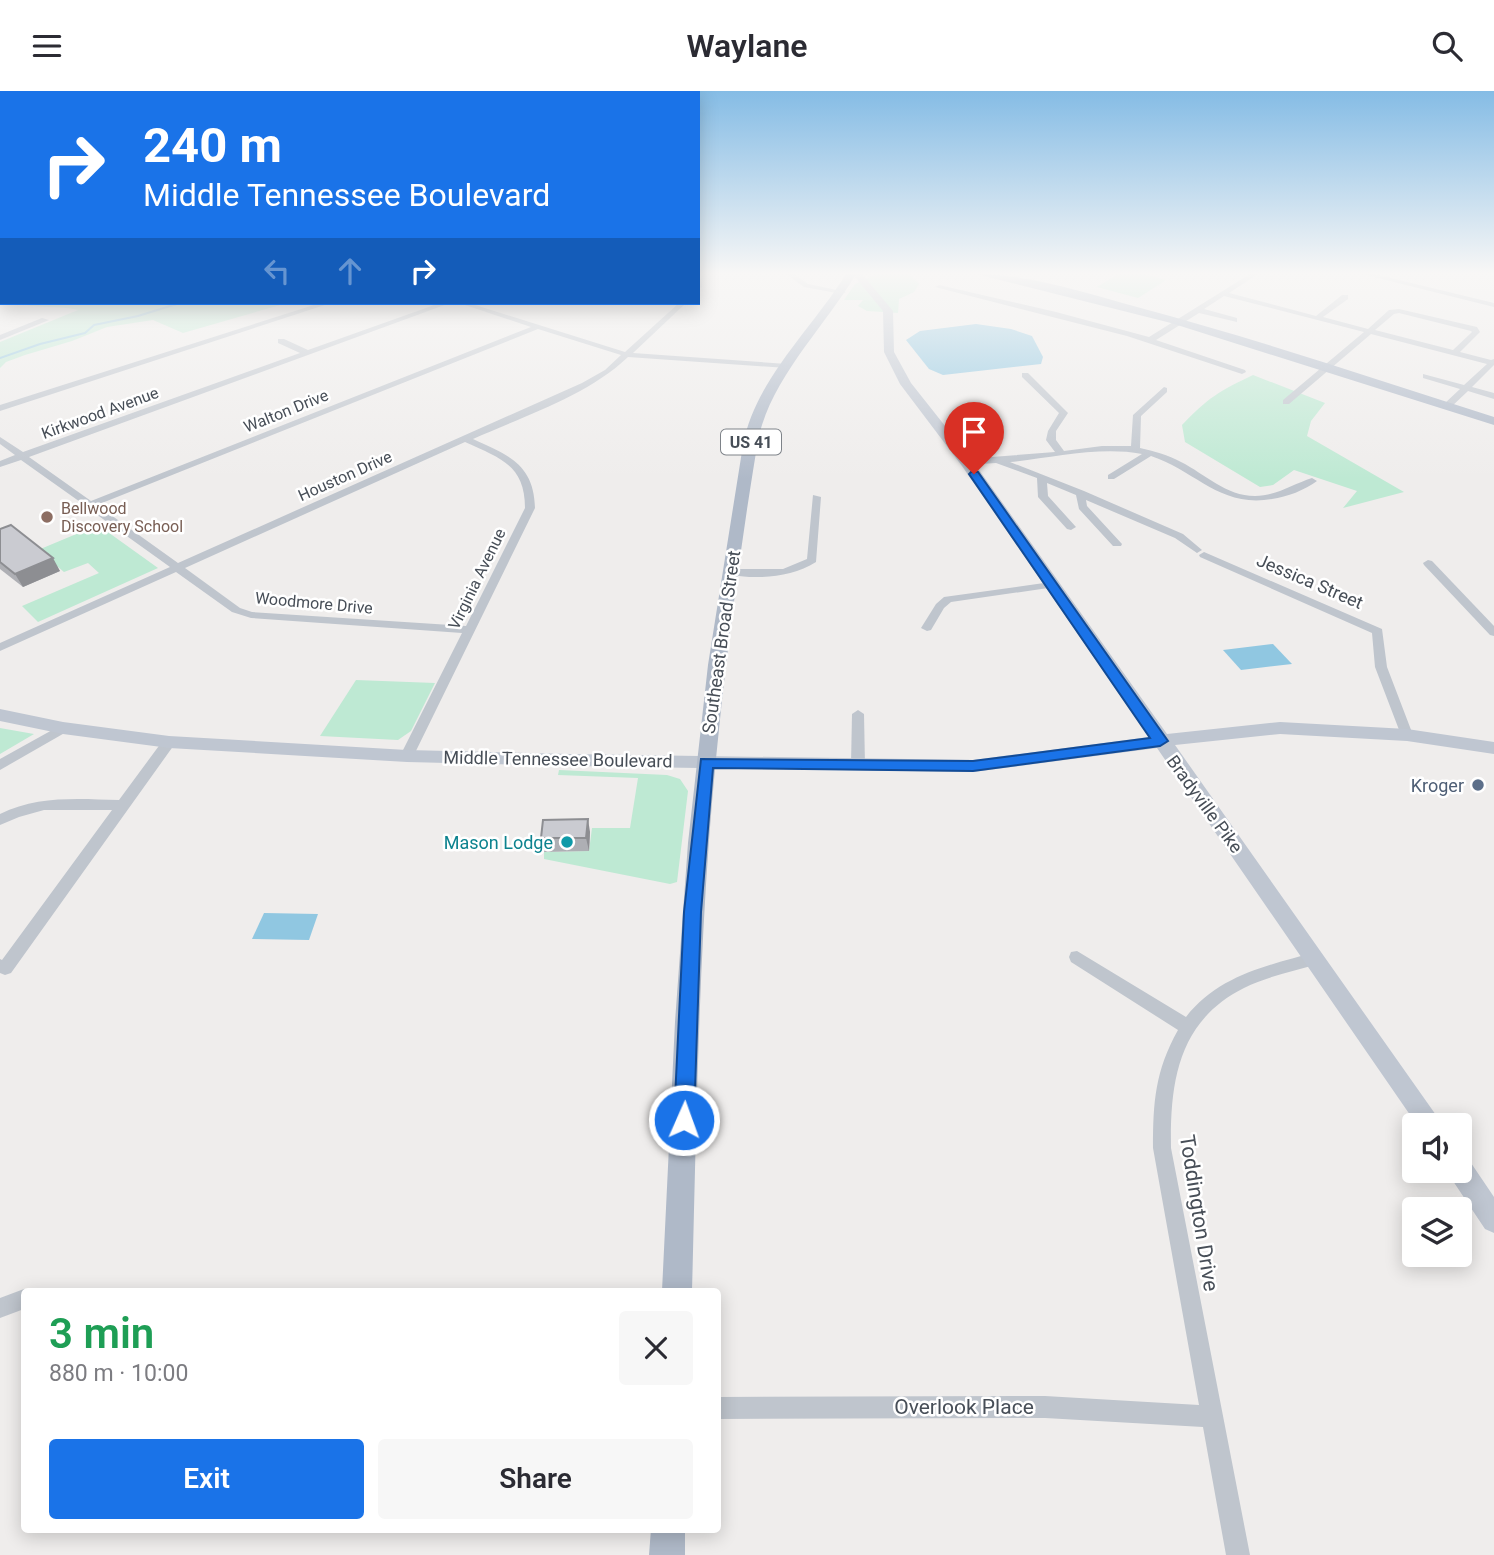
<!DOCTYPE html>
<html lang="en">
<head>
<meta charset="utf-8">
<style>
  :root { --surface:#fff; --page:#f7f7f7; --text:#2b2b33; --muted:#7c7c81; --accent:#1a73e8 }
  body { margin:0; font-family:Roboto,sans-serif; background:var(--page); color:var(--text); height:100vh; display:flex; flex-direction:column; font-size:26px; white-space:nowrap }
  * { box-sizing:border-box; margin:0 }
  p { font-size:23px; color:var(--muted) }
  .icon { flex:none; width:38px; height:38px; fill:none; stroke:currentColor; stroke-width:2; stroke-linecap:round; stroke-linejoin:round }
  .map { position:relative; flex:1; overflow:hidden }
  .sheet { position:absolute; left:21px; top:1197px; width:700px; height:245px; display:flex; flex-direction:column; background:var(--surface); border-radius:7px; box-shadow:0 4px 18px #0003 }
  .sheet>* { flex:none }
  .hud { position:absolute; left:0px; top:0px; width:700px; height:214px; box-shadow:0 4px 18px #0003; background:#1a73e8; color:#fff; overflow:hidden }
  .fabs { position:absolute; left:1402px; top:1022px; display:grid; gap:14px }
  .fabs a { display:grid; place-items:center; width:70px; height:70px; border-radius:7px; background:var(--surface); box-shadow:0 4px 18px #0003; font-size:35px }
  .pin { position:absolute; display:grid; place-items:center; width:60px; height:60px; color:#fff; margin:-72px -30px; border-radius:50% 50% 50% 0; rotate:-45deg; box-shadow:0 0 7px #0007 }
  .pin .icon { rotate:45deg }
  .me { position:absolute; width:77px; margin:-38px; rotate:2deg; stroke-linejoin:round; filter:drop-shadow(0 0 5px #0008) }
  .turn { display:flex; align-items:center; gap:24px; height:147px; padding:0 28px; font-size:32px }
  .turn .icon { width:91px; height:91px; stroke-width:2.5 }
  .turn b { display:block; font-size:49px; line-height:60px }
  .lanes { display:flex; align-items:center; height:66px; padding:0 28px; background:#0003; justify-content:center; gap:35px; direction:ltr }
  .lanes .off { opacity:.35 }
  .round { display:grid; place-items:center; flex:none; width:74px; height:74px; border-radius:7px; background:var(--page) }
  .overview { display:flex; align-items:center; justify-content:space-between; height:119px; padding:0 28px }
  h1 { font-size:42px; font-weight:600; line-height:52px; color:#1e9e55 }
  .action { display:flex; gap:14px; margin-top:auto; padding:14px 28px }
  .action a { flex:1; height:80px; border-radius:7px; background:var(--accent); color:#fff; font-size:28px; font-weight:600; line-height:80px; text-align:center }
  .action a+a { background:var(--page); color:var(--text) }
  header { display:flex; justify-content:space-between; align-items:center; height:91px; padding:0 28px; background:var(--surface); font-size:32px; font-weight:600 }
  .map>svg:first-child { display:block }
  .green { fill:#bee9d3 }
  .water { fill:#90c7e1 }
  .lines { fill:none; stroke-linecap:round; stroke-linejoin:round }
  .stream { stroke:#90c7e1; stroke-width:2 }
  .street { fill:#bfc5cd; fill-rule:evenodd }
  .secondary { fill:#bfc6d1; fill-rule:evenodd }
  .primary { fill:#afb9c8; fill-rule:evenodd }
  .wall { fill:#aeafb4 }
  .shaded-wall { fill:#8d8e92 }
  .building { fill:#cacbd1; stroke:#8d8e92; stroke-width:2 }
  .route { fill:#1a73e8; stroke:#114b97; stroke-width:2 }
  .education-dot { fill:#8d6e63; stroke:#fff; stroke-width:2.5 }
  .service-dot { fill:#5c6f8a; stroke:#fff; stroke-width:2.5 }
  .culture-dot { fill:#0f9aa8; stroke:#fff; stroke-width:2.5 }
  .labels { text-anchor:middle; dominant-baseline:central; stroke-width:5; stroke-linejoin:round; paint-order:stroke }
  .far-street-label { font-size:16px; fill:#474e57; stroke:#fff }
  .shield { fill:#fff; stroke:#7e8389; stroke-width:2 }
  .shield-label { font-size:16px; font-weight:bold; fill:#474e57 }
  .far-education-label { font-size:16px; fill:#785e54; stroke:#fff; text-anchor:start }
  .street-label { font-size:18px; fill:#474e57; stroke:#fff }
  .service-label { font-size:18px; fill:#4e5e75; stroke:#fff; text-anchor:end }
  .culture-label { font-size:18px; fill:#0d838f; stroke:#fff; text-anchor:end }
  .near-street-label { font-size:21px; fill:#474e57; stroke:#fff }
</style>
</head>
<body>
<header><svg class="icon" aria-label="menu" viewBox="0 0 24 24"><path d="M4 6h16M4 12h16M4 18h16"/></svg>Waylane<svg class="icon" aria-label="search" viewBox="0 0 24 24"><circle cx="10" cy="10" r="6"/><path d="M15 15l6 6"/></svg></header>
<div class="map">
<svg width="1494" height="1464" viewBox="0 0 1494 1464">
  <rect width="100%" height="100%" fill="#efedec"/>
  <g class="green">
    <path d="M877,183H909L919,193L914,201L899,208L898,222L867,220L858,215L863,209H844L855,193Z"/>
    <path d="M1118,183H1144L1166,189L1138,207L1097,196Z"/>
    <path d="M18,212H287L183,242L153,229L107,236L72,250L25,264L6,271L0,277V251L78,219C58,214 38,218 18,212Z"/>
    <path d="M1253,284L1325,312L1311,330L1307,345L1404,401L1343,417L1357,400L1294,379L1273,394L1260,396L1185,351L1182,334C1208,307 1219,300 1253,284Z"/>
    <path d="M98,434L158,477L38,531L22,515L99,482L88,472L64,481L38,459Z"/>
    <path d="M356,589L435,592L411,640L398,649L320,645Z"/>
    <path d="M0,637L34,643L0,663Z"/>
    <path d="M559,679L667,684L680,688L688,700L677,791L670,793L544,768V761L589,760L592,737H630L638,687L558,684Z"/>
  </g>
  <g class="water">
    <path d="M976,233L1011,238L1032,245L1043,266L1041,273L943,284L929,278L906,249L920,240Z"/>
    <path d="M1273,553L1292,573L1241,579L1223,559Z"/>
    <path d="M264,822L318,823L309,849L252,848Z"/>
  </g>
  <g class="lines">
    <path class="stream" d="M0,267L40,253L85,242L94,234L138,225L180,212"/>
    <g class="street">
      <path d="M786,183H794L808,193L846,201L842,203L804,196Z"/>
      <path d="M1250,183H1258L1229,202L1316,225L1342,204H1348V208L1323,226L1368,238L1389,219L1399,218L1477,236L1480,241L1460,261L1491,269L1494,268V274L1472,296L1494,302V308L1468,300L1450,317H1444V313L1460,298L1423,287V283L1464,294L1487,273L1371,243L1289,313H1283V309L1364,241L1224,205L1204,218L1237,227V231L1199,222L1156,249L1245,279L1246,281L1242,283L1127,245L935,196L939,194L1056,221L1149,246ZM1399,222L1471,240L1472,241L1453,259L1375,239L1394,223Z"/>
      <path d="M1362,183H1374L1494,212V216Z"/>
      <path d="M698,187L701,189L702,196L698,198Z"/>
      <path d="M320,212H331L0,320V314Z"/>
      <path d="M440,212H450L29,366L91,410L531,236L459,212H469L625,261L679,212H686L633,262L787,273L791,275L787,277L628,266C587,305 524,325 473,348C508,364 534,373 535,417L412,668L407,670L400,665L462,542L251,527L232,521L176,481L0,560V552L170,476L89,418L84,417L83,413L21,369L0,376V370L15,364L0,353V346L23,361L300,262L278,252V248H284L308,259ZM538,238L621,264L605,279L582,292L178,472L97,414ZM465,351C500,367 525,374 525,417L466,535L252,521L240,517L185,477Z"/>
      <path d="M42,227L49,229L0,249V244Z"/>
      <path d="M1022,282H1028L1068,322L1056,340V349L1064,360L1102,355H1131L1133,324L1164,296L1167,297V301L1141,325L1140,357C1154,360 1168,364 1181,371C1205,383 1226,405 1255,405C1276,405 1293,393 1312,387L1317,390C1305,399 1287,406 1272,408C1220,417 1196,380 1151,365L1114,388H1108V384L1142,363C1099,355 1052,367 1010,371L1084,400L1183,443L1202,459L1197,462L1175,447L1086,409L1087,415L1122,453L1121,455H1113L1079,418L1076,404L1047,392L1048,405L1076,436L1071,439L1067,438L1038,406L1037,387L996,372L966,374L961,371L966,368L1055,361L1046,349L1048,340L1059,322L1022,286Z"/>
      <path d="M813,404L821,406L816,471C790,487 756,489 726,483L725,481L730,478H783L807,468Z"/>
      <path d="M1204,461L1382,538L1387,576L1413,644L1412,647H1402L1401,644L1375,576L1372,542L1200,466L1199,464Z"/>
      <path d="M1428,469L1432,470L1494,535V545L1490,544L1424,474L1423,472Z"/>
      <path d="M1051,491L1056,494L1055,496L951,511L944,517L931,539L927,540L921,537L936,513L944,506Z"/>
      <path d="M858,619L864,623L865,674L858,679L851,674L852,623Z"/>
      <path d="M63,633L68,634L69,637L68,640L0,679V668Z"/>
      <path d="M169,647L174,648L175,651L174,654L11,882L5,884L0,882V868L2,869L112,719H44L19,726L0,734V723C38,704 79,708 119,709L164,648Z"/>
      <path d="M1077,860L1186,926C1219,884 1267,875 1315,861L1321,862L1323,867L1321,872C1295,880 1268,885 1244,897C1178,930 1170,991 1171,1057L1250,1464H1226L1203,1336L1045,1327L718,1328V1306L1045,1305L1199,1314L1153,1057C1153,1011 1155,980 1178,939L1071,871L1069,866L1071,861Z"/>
      <path d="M24,1198L30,1200H24V1218L0,1227V1207Z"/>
    </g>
    <g class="secondary">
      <path d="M847,183H862L893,220L894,261L911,292L972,369L1167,643L1280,631L1407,638L1494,651V663L1407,650L1280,643L1175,654L1443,1034H1417L1157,657L973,681L570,675L407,671L169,657L63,643L0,630V618L63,631L169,645L407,659L570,663L973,669L1149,646L962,375L900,293L884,261L883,220L856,187Z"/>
      <path d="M1460,1066L1469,1069L1494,1106V1142L1485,1138L1451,1087L1448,1080H1460Z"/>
    </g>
    <g class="primary">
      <path d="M846,183H856C824,237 771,287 758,349C736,482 719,616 709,749C698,899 696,1050 692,1200H662L675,931L688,752L708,574L743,354C755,289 812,238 846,183Z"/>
      <path d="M976,183C1029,183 1086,202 1137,216C1257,248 1375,288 1494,326V334L1171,232Z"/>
      <rect x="0" y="199" width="2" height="6"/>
      <path d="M651,1438H685V1464H649Z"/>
    </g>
  </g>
  <g class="wall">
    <path d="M0,438L60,480L23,496L0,478Z"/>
    <path d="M590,741L589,760L544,761L541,747Z"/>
  </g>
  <g class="shaded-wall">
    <path d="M53,467L60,480L23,496L15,483Z"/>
    <path d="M588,728L590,741L589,760L586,747Z"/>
  </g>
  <g class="building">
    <path d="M11,434L53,467L15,483L0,471V438Z"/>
    <path d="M588,728L586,747H541L543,729Z"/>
  </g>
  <linearGradient id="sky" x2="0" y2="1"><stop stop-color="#85bce5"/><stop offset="0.47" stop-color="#f8f7f6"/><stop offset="1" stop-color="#f8f7f6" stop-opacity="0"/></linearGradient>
  <rect width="1494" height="388" fill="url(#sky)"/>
  <path class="route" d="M971,381H978L1168,650L1160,655L973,680L713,677L701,821L694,1029L691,1036L684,1038L677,1036L674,1029L684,821L701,668L973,670L1150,647L969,383Z"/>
  <circle class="education-dot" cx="47" cy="426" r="7"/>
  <circle class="service-dot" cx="1478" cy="694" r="7"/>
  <circle class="culture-dot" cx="567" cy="751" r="7"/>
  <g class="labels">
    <g class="far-street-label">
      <text transform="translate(286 320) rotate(-22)">Walton Drive</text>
      <text transform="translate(100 322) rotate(-20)">Kirkwood Avenue</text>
      <text transform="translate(345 385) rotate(-24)">Houston Drive</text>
      <text transform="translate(477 488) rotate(-64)">Virginia Avenue</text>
      <text transform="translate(314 512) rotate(5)">Woodmore Drive</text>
    </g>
    <rect class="shield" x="721" y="338.5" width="60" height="25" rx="5"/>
    <g class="shield-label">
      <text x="751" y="351">US 41</text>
    </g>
    <g class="far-education-label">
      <text x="61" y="417">Bellwood<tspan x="61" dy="18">Discovery School</tspan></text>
    </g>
    <g class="street-label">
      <text transform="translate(1310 490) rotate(23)">Jessica Street</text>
      <text transform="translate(721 551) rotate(-82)">Southeast Broad Street</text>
      <text transform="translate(558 668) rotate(1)">Middle Tennessee Boulevard</text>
      <text transform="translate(1205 713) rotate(54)">Bradyville Pike</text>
    </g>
    <g class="service-label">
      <text x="1464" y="694">Kroger</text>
    </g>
    <g class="culture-label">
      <text x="553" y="751">Mason Lodge</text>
    </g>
    <g class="near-street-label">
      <text transform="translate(1199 1122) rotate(81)">Toddington Drive</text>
      <text x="964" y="1316">Overlook Place</text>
    </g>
  </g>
</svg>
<div class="fabs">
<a><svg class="icon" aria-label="sound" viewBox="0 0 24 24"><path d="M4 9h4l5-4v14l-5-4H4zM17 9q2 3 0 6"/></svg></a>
<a><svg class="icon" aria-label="layers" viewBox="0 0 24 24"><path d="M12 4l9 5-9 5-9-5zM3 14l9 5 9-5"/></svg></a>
</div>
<div class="pin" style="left:974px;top:383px;background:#d93025"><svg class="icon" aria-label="arrive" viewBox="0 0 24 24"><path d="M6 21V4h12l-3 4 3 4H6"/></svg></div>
<svg class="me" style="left:684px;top:1029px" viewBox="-20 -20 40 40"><circle r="17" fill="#1a73e8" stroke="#fff" stroke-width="3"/><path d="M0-11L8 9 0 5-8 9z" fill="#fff"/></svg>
<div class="hud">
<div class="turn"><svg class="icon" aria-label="right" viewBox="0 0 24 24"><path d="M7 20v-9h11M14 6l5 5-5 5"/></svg><div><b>240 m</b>Middle Tennessee Boulevard</div></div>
<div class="lanes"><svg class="icon off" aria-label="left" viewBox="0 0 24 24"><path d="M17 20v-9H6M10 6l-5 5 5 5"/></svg><svg class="icon off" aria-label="ahead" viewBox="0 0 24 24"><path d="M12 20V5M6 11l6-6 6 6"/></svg><svg class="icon" aria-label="right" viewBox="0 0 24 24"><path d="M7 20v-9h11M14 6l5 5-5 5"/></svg></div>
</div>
<section class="sheet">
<div class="overview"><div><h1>3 min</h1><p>880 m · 10:00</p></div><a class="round"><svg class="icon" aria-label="close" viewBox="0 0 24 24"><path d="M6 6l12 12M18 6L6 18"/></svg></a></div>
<div class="action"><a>Exit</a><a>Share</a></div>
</section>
</div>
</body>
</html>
